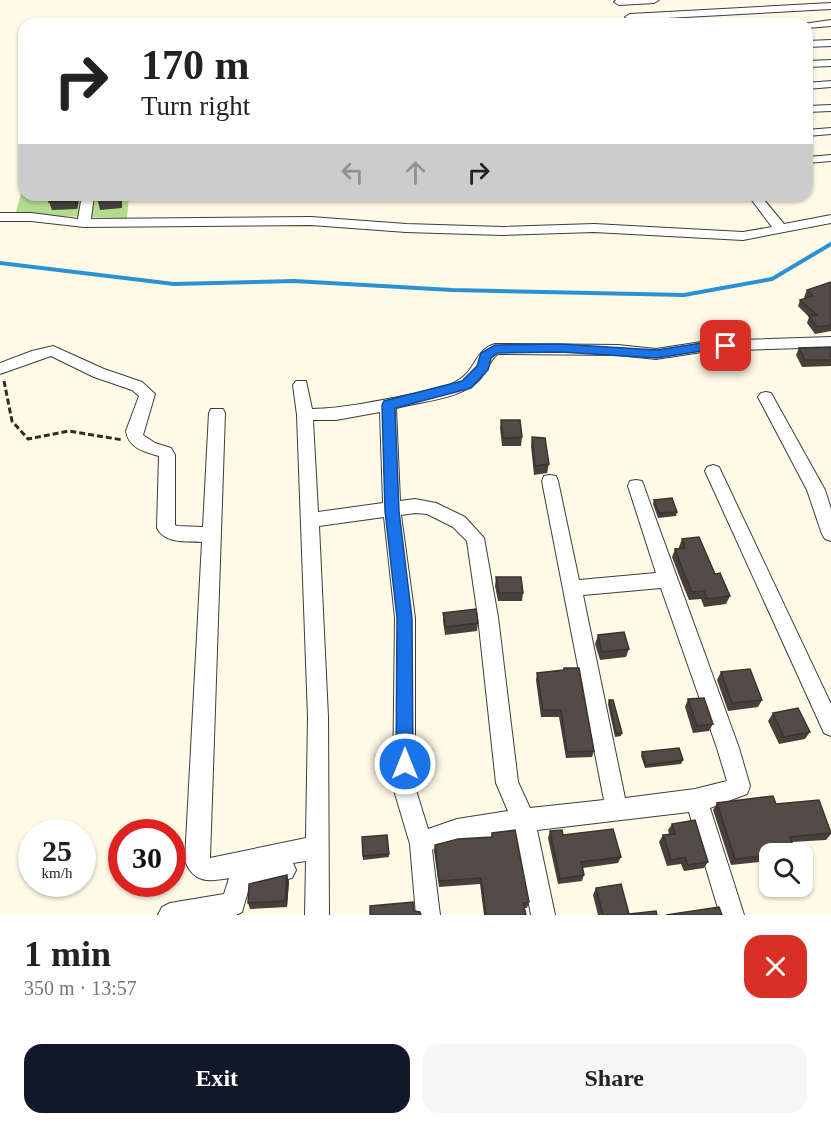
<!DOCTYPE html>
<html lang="en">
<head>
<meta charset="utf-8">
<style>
  :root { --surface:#fff; --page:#f6f6f6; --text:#222; --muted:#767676; --accent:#111827 }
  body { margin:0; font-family:Georgia,serif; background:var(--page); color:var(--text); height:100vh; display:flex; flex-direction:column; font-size:22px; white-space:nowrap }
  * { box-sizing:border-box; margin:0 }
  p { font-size:20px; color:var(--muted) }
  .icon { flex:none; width:33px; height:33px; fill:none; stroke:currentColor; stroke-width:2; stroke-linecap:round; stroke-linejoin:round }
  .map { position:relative; height:915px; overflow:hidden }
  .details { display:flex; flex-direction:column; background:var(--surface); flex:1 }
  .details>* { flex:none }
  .banner { position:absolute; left:18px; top:18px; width:795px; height:183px; border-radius:18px; box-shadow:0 2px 4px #0004; background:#fff; color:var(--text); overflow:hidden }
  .controls { position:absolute; left:759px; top:843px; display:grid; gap:12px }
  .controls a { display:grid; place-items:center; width:54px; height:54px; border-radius:12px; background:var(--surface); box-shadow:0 2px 4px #0004; font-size:30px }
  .speed { position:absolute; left:18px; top:819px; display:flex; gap:12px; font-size:30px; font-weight:700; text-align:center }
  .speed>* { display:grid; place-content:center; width:78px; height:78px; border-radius:50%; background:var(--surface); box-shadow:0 2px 4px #0004; line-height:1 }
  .speed small { font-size:15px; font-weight:400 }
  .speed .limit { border:9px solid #d22; background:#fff; color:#111 }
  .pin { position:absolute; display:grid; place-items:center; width:51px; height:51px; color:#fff; margin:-26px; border-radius:12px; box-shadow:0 3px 9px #0006 }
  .me { position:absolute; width:66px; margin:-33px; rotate:0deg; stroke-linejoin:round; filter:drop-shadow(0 0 4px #0008) }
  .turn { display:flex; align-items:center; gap:21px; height:126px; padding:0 24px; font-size:27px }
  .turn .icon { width:78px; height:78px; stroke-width:2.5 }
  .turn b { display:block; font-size:42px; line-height:51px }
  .lanes { display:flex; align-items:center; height:57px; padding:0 24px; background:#0003; justify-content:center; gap:30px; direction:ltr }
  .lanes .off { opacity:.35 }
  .round { display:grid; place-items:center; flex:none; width:63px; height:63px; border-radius:18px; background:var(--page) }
  .summary { display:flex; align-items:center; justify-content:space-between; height:102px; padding:0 24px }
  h1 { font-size:36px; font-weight:800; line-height:45px }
  .button { display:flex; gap:12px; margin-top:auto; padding:12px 24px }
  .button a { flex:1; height:69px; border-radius:18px; background:var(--accent); color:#fff; font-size:24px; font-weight:800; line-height:69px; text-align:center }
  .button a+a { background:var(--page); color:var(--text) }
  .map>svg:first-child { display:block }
  .forest { fill:#b1dc8d }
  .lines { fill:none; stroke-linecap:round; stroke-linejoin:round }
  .stream { stroke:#2a91d5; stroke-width:4 }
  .minor-casing { stroke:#3d3d3d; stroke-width:2 }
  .path { stroke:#2c2c2c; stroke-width:3; stroke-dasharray:6 3; stroke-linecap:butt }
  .minor { fill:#fff; fill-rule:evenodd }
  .wall { fill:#47403c }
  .shaded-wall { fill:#3a3431 }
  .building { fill:#534b46; stroke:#3a3431; stroke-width:1.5 }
  .route { fill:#1a73e8; stroke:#114b97; stroke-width:1.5 }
</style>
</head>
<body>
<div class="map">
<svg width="831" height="915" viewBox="0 0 831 915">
  <rect width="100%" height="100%" fill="#fffae6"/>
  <path class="forest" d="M24,183V195H129L127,218L15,215Z"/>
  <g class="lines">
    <path class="stream" d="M0,263L174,284L294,281L452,290L684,295L772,279L831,244"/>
    <g class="minor-casing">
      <g id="minor">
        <path d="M616,0H659L654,3L619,5L614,2Z"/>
        <path d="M831,3V9L630,20L625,17L630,14Z"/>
        <path d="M831,20V26L807,28V24H803Z"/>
        <path d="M831,40V46L807,47V41Z"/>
        <path d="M831,60V66L807,67V61Z"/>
        <path d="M831,81V87L807,89V83Z"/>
        <path d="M831,105V111L807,112V106Z"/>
        <path d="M831,128V134L807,136V130Z"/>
        <path d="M831,155V161L807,163V157Z"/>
        <path d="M82,195H94L91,219L311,217L406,224L502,227L594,224L743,232L772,227L748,195H760L784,224L831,215V223L743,240L594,232L502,235L406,232L311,225L84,227L31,221H0V213H31L78,219Z"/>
        <path d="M831,337V347L708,351L656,359L618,355L498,354C488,361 487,374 476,383C455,400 422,401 396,408L400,501L415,499L436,503L465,517L484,538L498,617L518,782L530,808L604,800L542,481L544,476L550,475L556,476L558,481L579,580L656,573L628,486L630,481L636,480L642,481L739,748L750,786L747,794L710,808L744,915H720L689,812L537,830L555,915H531L515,832L440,847L432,850L440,915H416L410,844L393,787L395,618L384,517L319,526L328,717L329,915H305L306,861L293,863L296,870L292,878L249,888L242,912L236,915H158L162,907L170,903L224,894L229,878C208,882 194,883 185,861L202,542C187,541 165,544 157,528L159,456C145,452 128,448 126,431L139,396L132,390L94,377L51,356L0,374V363L32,351L53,346L104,369L142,382L155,394L143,435L155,443L171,448L175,455V525L177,526L203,527L209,413L211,409H223L225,413L210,858L306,838L308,717L297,415L293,385L296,381H306L312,409C343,408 373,402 403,396C421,392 441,390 457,381C477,370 474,350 495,344L618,345L656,349L708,341ZM380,412L383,503L318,512L313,420H336ZM415,513L427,514L453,527L467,541L478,617L496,783L508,811L457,819L428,829L415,787V618L401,515ZM661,588L717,748L727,781L695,789L625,798L583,595Z"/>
        <path d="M766,392L771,393L825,490L831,509V541L825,539L822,534L807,490L758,397L761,393Z"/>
        <path d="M713,465L719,467L831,704V736L824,733L705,471L707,467Z"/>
      </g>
    </g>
    <path class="path" d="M4,381L12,421L28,439L69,431L123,440"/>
    <use href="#minor" class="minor"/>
  </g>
  <g class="wall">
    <path d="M80,195L77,209L52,210L49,202Z"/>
    <path d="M98,195H122V208L100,210L98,201Z"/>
    <path d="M831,282V331L815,334L807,323L809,317L798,306L800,300L805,298L804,297L807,290Z"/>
    <path d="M831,347V366L802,367L796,355L799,348Z"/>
    <path d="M501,420L522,437L521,446H502L500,428Z"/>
    <path d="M532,437L549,464L547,473L534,475L531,446Z"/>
    <path d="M654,500L677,512L676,516L658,518L653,504Z"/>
    <path d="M682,539L715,574L730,596L726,604L704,607L701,599L689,600L682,583L672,557L675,549L679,548V547Z"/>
    <path d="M496,577L523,593L522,601H498L495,586Z"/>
    <path d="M443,613L478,623L477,631L445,635L443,621Z"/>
    <path d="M598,635L629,649L626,657L600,660L595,644Z"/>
    <path d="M564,668L594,751L592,757L566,758L559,717H541L536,680L537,673L563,670Z"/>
    <path d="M721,672L762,700L758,707L728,711L717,680Z"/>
    <path d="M688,699L713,724L709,731L693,733L685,707Z"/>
    <path d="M609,700L622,733L621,736L615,737L608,704Z"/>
    <path d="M773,713L810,732L805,739L779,744L768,721Z"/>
    <path d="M642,752L683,760L681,764L645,768L641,756Z"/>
    <path d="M717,803L776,804L831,831V834L826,840L792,842L795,852L794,854H770V861L731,865L713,810Z"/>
    <path d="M672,824L708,862L704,868L684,871L681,864L667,866L659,842L663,835L669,834L668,830Z"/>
    <path d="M550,831L563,835L621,857L618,863L583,868L584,875L582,881L558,884L548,838Z"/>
    <path d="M492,833L529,902L527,908H524L526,915H484L480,884L439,887L434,851L435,845L491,837Z"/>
    <path d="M387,835L389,857L363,860L362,837Z"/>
    <path d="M289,881L287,907L250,909L248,903Z"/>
    <path d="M596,888L629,914L657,915H598L593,895Z"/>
  </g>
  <g class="shaded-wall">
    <path d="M76,195H80L77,209L74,201Z"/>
    <path d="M120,195H122V208L119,199Z"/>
    <path d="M287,875L289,881L287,907L285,901Z"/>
  </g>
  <g class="building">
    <path d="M50,195H76L74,201L49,202Z"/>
    <path d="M98,195H120L119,199L98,201Z"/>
    <path d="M831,282V325L817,327L809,316L817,315L800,300L813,296L807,290Z"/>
    <path d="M831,347V360H805L799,348Z"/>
    <path d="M501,420H520L522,437L503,438Z"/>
    <path d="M532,437L545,438L549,464L535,466Z"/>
    <path d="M672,498L677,512L659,513L654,500Z"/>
    <path d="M699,537L715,574L720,573L730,596L707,599L704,591L692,592L685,576L675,549L685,548L682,539Z"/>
    <path d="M496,577H521L523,593H499Z"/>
    <path d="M476,609L478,623L446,627L443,613Z"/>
    <path d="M624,632L629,649L602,652L598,635Z"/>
    <path d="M564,668H579L594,751L567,752L561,710H543L537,673L564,670Z"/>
    <path d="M750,669L762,700L732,703L721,672Z"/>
    <path d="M704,698L713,724L697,726L688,699Z"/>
    <path d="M609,700H613L622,733H616Z"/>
    <path d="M798,708L810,732L784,737L773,713Z"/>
    <path d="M679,748L683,760L646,765L642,752Z"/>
    <path d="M773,796L776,804L819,800L831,833L790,837L795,852L782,854H770V855L735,859L717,803Z"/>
    <path d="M695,820L708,862L688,865L685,857L671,860L663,835L675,834L672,824Z"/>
    <path d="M613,829L621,857L581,862L584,875L560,879L550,831L562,830L563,835Z"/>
    <path d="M515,830L529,902L523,903L526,915H486L481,878L439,881L435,845L458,839L492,837V833Z"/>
    <path d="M387,835L389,854L363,856L362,837Z"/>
    <path d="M287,875L285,901L248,903L249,884Z"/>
    <path d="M621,884L629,914L656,911L657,915H603L596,888Z"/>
    <path d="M413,902L414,911L420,912L421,915H370V906Z"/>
    <path d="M719,907L722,915H666Z"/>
  </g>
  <path class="route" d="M708,342H726L732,346L726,351L708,350L657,358L560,352L498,353L491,358L488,370L471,388L395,408L399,511L412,618L413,764L411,770L405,772L398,770L396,764L397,618L385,511L382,405L384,401L462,381L477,366L481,353L495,345L560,344L657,350Z"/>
</svg>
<div class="controls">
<a><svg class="icon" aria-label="search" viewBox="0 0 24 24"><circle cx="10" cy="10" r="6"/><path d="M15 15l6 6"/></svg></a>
</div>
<div class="speed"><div>25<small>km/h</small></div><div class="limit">30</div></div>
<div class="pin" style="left:726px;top:346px;background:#d93025"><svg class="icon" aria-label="arrive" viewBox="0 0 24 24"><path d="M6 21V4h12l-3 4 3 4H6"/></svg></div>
<svg class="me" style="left:405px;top:764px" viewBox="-20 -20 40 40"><circle r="17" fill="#1a73e8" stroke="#fff" stroke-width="3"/><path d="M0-11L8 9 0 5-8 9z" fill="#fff"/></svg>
<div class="banner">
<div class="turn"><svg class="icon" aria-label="right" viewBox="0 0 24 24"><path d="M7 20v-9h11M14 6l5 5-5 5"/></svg><div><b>170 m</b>Turn right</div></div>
<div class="lanes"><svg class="icon off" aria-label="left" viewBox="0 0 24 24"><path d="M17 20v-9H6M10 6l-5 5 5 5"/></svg><svg class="icon off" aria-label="ahead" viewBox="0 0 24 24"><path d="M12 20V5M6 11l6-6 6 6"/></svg><svg class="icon" aria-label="right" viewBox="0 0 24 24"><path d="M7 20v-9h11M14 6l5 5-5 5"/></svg></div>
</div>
</div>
<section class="details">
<div class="summary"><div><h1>1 min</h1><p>350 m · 13:57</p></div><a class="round" style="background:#d93025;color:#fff"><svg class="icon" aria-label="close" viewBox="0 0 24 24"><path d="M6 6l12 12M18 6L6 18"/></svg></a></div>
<div class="button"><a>Exit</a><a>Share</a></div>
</section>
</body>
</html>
